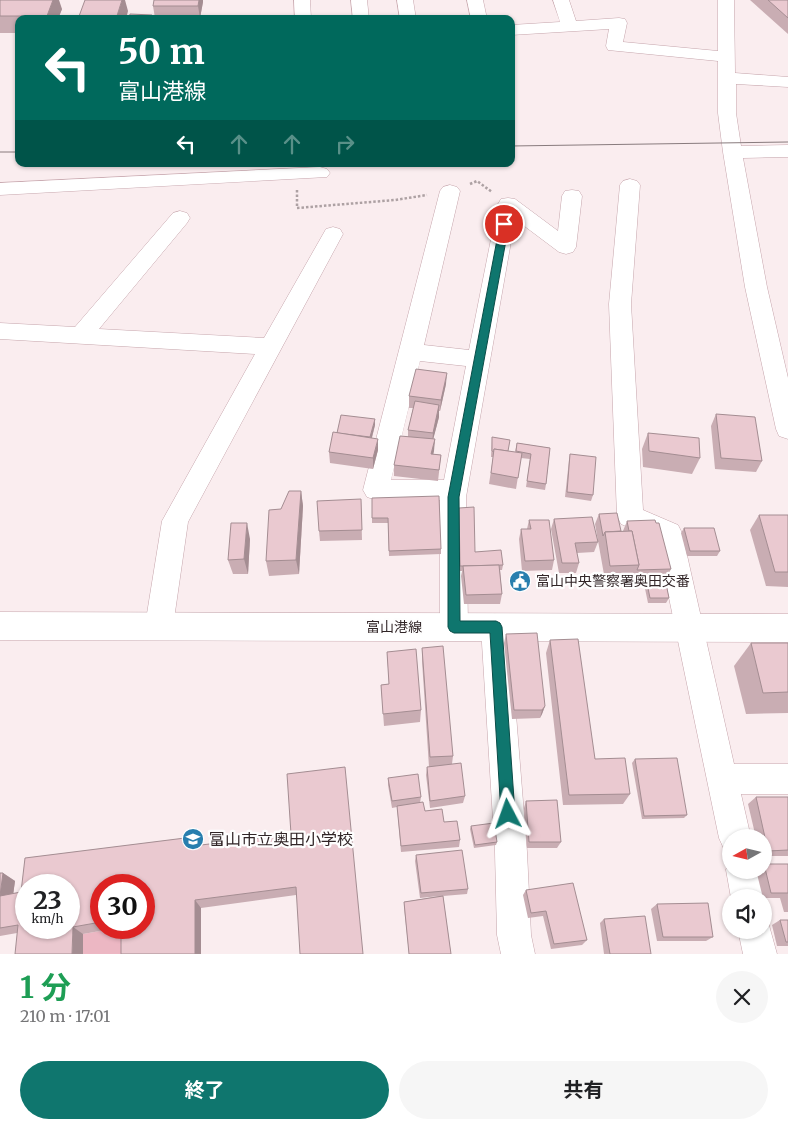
<!DOCTYPE html>
<html lang="ja">
<head>
<meta charset="utf-8">
<style>
  :root { --surface:#fff; --page:#f6f6f6; --text:#202124; --muted:#757577; --accent:#0f766e }
  body { margin:0; font-family:Merriweather,"Noto Sans JP",serif; background:var(--page); color:var(--text); height:100vh; display:flex; flex-direction:column; font-size:19px; white-space:nowrap }
  * { box-sizing:border-box; margin:0 }
  p { font-size:16px; color:var(--muted) }
  .icon { flex:none; width:28px; height:28px; fill:none; stroke:currentColor; stroke-width:2; stroke-linecap:round; stroke-linejoin:round }
  .map { position:relative; height:954px; overflow:hidden }
  .drawer { display:flex; flex-direction:column; background:var(--surface); flex:1 }
  .drawer>* { flex:none }
  .guide { position:absolute; left:15px; top:15px; width:500px; height:152px; border-radius:10px; box-shadow:0 1px 4px #0004; background:#00695c; color:#fff; overflow:hidden }
  .needle { width:32px; rotate:262deg }
  .controls { position:absolute; left:722px; top:829px; display:grid; gap:10px }
  .controls a { display:grid; place-items:center; width:50px; height:50px; border-radius:50%; background:var(--surface); box-shadow:0 1px 4px #0004; font-size:25px }
  .speed { position:absolute; left:15px; top:874px; display:flex; gap:10px; font-size:25px; font-weight:700; text-align:center }
  .speed>* { display:grid; place-content:center; width:65px; height:65px; border-radius:50%; background:var(--surface); box-shadow:0 1px 4px #0004; line-height:1 }
  .speed small { font-size:12px; font-weight:400 }
  .speed .limit { border:8px solid #d22; background:#fff; color:#111 }
  .pin { position:absolute; display:grid; place-items:center; width:42px; height:42px; color:#fff; margin:-21px; border:2px solid #fff; border-radius:50%; box-shadow:0 1px 5px #0007 }
  .me { position:absolute; width:55px; margin:-28px; rotate:356deg; stroke-linejoin:round; filter:drop-shadow(0 0 4px #0008) }
  .turn { display:flex; align-items:center; gap:18px; height:105px; padding:0 20px; font-size:22px }
  .turn .icon { width:65px; height:65px; stroke-width:2.5 }
  .turn b { display:block; font-size:35px; line-height:42px }
  .lanes { display:flex; align-items:center; height:48px; padding:0 20px; background:#0003; justify-content:center; gap:25px; direction:ltr }
  .lanes .off { opacity:.35 }
  .round { display:grid; place-items:center; flex:none; width:52px; height:52px; border-radius:26px; background:var(--page) }
  .summary { display:flex; align-items:center; justify-content:space-between; height:85px; padding:0 20px }
  h1 { font-size:30px; font-weight:700; line-height:38px; color:#1e9e55 }
  .button { display:flex; gap:10px; margin-top:auto; padding:10px 20px }
  .button a { flex:1; height:58px; border-radius:30px; background:var(--accent); color:#fff; font-size:20px; font-weight:700; line-height:58px; text-align:center }
  .button a+a { background:var(--page); color:var(--text) }
  .map>svg:first-child { display:block }
  .green { fill:#ecb7c3 }
  .lines { fill:none; stroke-linecap:round; stroke-linejoin:round }
  .minor-casing { stroke:#c6a5ac; stroke-width:1 }
  .major-casing { stroke:#c6a5ac; stroke-width:1 }
  .path { stroke:#ada1a3; stroke-width:2.5; stroke-dasharray:2.5 2; stroke-linecap:butt }
  .minor { fill:#fff; fill-rule:evenodd }
  .major { fill:#fff; fill-rule:evenodd }
  .tram { stroke:#887b7d; stroke-width:1 }
  .wall { fill:#c9adb3 }
  .shaded-wall { fill:#a48d92 }
  .building { fill:#eac9d0; stroke:#a48d92; fill-rule:evenodd }
  .route { fill:#0f766e; stroke:#0a4d48 }
  .labels { text-anchor:middle; dominant-baseline:central; stroke-width:4.5; stroke-linejoin:round; paint-order:stroke }
  .poi-label { font-size:14px; fill:#312527; stroke:#fefefe; text-anchor:start }
  .street-label { font-size:14px; fill:#312527; stroke:#fefefe }
  .near-poi-label { font-size:16px; fill:#312527; stroke:#fefefe; text-anchor:start }
</style>
</head>
<body>
<div class="map">
<svg width="788" height="954" viewBox="0 0 788 954">
  <rect width="100%" height="100%" fill="#faedef"/>
  <path class="green" d="M117,928H130V954H83V934Z"/>
  <g class="lines">
    <g class="minor-casing">
      <g id="minor">
        <path d="M294,0H310L311,19H295Z"/>
        <path d="M351,0H367L369,19H353Z"/>
        <path d="M397,0H413L416,19H400Z"/>
        <path d="M467,0H483L487,19H471Z"/>
        <path d="M553,0H569L576,21L619,18L625,19L627,23L623,42L718,51V0H734L735,73L788,77V87L736,84V113L741,146L788,145V157L743,158L767,287L788,378V439L779,436L776,429L745,287L723,152L718,113V61L608,50L606,46L609,29L511,35V25L560,22Z"/>
        <path d="M320,167L327,169L330,173L327,177L0,195V183Z"/>
        <path d="M630,179L637,181L640,185L631,304L643,510L678,525L682,533L734,764H788V794H741L751,838H731V852L724,849L719,838L657,540L621,524L617,516L609,304L620,185L623,181Z"/>
        <path d="M450,185L457,187L460,191L424,345L469,350L498,204L501,199L508,198L515,199L558,231L562,196L565,191L572,190L579,191L582,196L576,247L573,252L566,254L559,252L515,219L466,497L468,627L464,636L454,640L444,636L440,627V500H376L367,497L363,490L440,191L443,187ZM420,361L466,366L444,480H391Z"/>
        <path d="M180,211L187,213L190,218L187,223L99,329L264,338L326,229L333,227L340,229L343,234L188,522L173,626L169,635L159,639L149,635L145,626L162,521L255,354L0,339V323L75,327L173,213Z"/>
        <path d="M495,614L505,618L509,627L527,852L531,935L535,954H501L497,935L495,852L481,627L485,618Z"/>
        <path d="M731,859V870H758L764,898V900V898H731L726,870Z"/>
        <path d="M764,917L767,918L777,954H743L738,930H764Z"/>
      </g>
    </g>
    <g class="major-casing">
      <path id="major" d="M0,612L788,614V642L0,640Z"/>
    </g>
    <g class="path">
      <path d="M470,184L477,181L492,192"/>
      <path d="M297,190V208L395,200L427,195"/>
    </g>
    <use href="#minor" class="minor"/>
    <use href="#major" class="major"/>
    <g class="tram">
      <path d="M511,146L788,142"/>
      <path d="M0,152H19"/>
    </g>
  </g>
  <g class="wall">
    <path d="M0,0L62,9L58,19H19V33H0Z"/>
    <path d="M750,0H788V34Z"/>
    <path d="M203,2L200,18H155L153,6Z"/>
    <path d="M446,384L440,411H439V417L433,439H435L433,454L441,455L438,481L394,476V465L408,437V430L413,408H409V396Z"/>
    <path d="M716,414L762,461L756,472L715,469L711,426Z"/>
    <path d="M375,425L372,438L378,450L373,469L330,463L329,452L337,433Z"/>
    <path d="M648,433L700,458L692,474L643,467L642,449Z"/>
    <path d="M492,437L508,451L515,452L517,443L550,448L546,484L545,490L526,487L530,459L521,458L516,489L489,484L493,457H491Z"/>
    <path d="M570,454L593,495L591,501L565,497L569,460Z"/>
    <path d="M301,491L303,506L299,574L269,576L266,561Z"/>
    <path d="M372,498L441,549V554L389,556L388,523H372Z"/>
    <path d="M361,499L362,540L320,541L319,531Z"/>
    <path d="M459,508L475,552L503,565L502,570H500L502,594L500,604H464L461,576L462,571H460Z"/>
    <path d="M599,514L621,531H623L627,521L671,569L666,579H665L669,598L666,603H648L643,579L605,580L595,524Z"/>
    <path d="M759,515H788V587L766,586L750,530Z"/>
    <path d="M554,519L598,542L594,552L577,553L579,563L576,573H559L551,529Z"/>
    <path d="M529,520L554,560L552,570L522,571L519,539L521,529H527Z"/>
    <path d="M684,528L720,551L717,556H687L681,533Z"/>
    <path d="M250,539L248,574H233L228,560Z"/>
    <path d="M506,634L545,706L542,714L540,718L512,719L504,643Z"/>
    <path d="M550,640L595,759L630,794L623,804L563,805L546,653Z"/>
    <path d="M751,643H788V713L746,714L734,666Z"/>
    <path d="M422,648L453,756L452,764L465,796L463,803L430,808L426,775L427,767H429L422,661Z"/>
    <path d="M387,652L421,710L420,722L384,726L381,685L389,684Z"/>
    <path d="M635,759L687,815L684,818L642,819L632,763Z"/>
    <path d="M346,778L296,895L201,908L144,928L101,885V928H117L83,934L17,933L0,936V873H3L15,881L13,894L199,846L291,834Z"/>
    <path d="M388,778L421,797L420,803L425,811L444,822L460,840L459,847L401,852L397,807L392,808L388,785Z"/>
    <path d="M756,797H788V856H764V838H756L748,804Z"/>
    <path d="M526,801L561,842L557,848H527L524,808Z"/>
    <path d="M471,826L497,842L496,845L474,848L470,829Z"/>
    <path d="M416,855L468,889L467,894L443,896L451,954H409L404,907V902L439,896L420,898L415,861Z"/>
    <path d="M764,864H788V912H784L780,898H763L756,870H764Z"/>
    <path d="M526,890L587,940L582,945L551,949L543,916L528,918L523,895Z"/>
    <path d="M657,904L713,937L706,941H657L651,909Z"/>
    <path d="M604,919L651,954H604L600,923Z"/>
    <path d="M780,920H788V946H777L772,925Z"/>
  </g>
  <g class="shaded-wall">
    <path d="M53,0H59L62,9L58,19H48L47,16Z"/>
    <path d="M122,0H125L128,11L126,19H116Z"/>
    <path d="M199,0H203V2L200,18L198,6Z"/>
    <path d="M447,373L446,384L440,411L441,400Z"/>
    <path d="M439,405V417L432,444L433,433Z"/>
    <path d="M375,419V425L370,444V438Z"/>
    <path d="M378,439V450L373,469V458Z"/>
    <path d="M435,439L434,451L431,465V454Z"/>
    <path d="M301,491L303,506L299,574L296,560Z"/>
    <path d="M247,523L250,539L248,574L244,559Z"/>
    <path d="M545,706L542,714L540,718L542,710Z"/>
    <path d="M193,837L199,846H193Z"/>
    <path d="M3,873L15,881L12,904L0,896Z"/>
    <path d="M195,900L201,908V954H195Z"/>
    <path d="M73,927L83,934V954H72Z"/>
  </g>
  <g class="building">
    <path d="M0,0H53L47,16H0Z"/>
    <path d="M85,0H122L116,19H78Z"/>
    <path d="M154,0H199L198,6H153Z"/>
    <path d="M768,0H788V18Z"/>
    <path d="M130,14L152,15L151,19H129Z"/>
    <path d="M416,369L447,373L441,400L409,396Z"/>
    <path d="M415,401L439,405L433,433L408,430Z"/>
    <path d="M716,414L755,417L762,461L721,458Z"/>
    <path d="M341,415L375,419L370,437L337,433Z"/>
    <path d="M333,432L378,439L373,458L329,452Z"/>
    <path d="M648,433L699,438L700,458L649,451Z"/>
    <path d="M400,436L435,439L431,454L441,455L439,470L394,465Z"/>
    <path d="M492,437L510,440L508,451L494,449V452L492,451Z"/>
    <path d="M517,443L550,448L546,484L527,481L531,454L516,451Z"/>
    <path d="M494,449L522,453L518,478L491,473Z"/>
    <path d="M570,454L596,457L593,495L567,492Z"/>
    <path d="M289,491H301L296,560L266,561L269,510L281,509Z"/>
    <path d="M439,496L441,549L389,551L388,518H372V498Z"/>
    <path d="M361,499L362,530L319,531L317,501Z"/>
    <path d="M474,507L475,552L501,550L503,565L460,566L459,508Z"/>
    <path d="M617,513L621,531L605,532L603,536L599,514Z"/>
    <path d="M759,515H788V572H775Z"/>
    <path d="M592,517L598,542L575,543L579,563H562L554,519Z"/>
    <path d="M529,520H549L554,560L525,561L521,529H531Z"/>
    <path d="M655,520L656,523H659L671,569L637,570L639,565L632,531H629L627,521Z"/>
    <path d="M231,523H247L244,559L228,560Z"/>
    <path d="M684,528H714L720,551H690Z"/>
    <path d="M632,531L639,565L610,566L605,532Z"/>
    <path d="M499,565L502,594L466,595L463,566Z"/>
    <path d="M645,574H664L669,598H650Z"/>
    <path d="M537,633L545,706L542,710H514L506,634Z"/>
    <path d="M578,639L595,759L625,758L630,794L569,795L550,640Z"/>
    <path d="M751,643H788V692L763,693Z"/>
    <path d="M443,646L453,756L430,757L422,648Z"/>
    <path d="M416,649L421,710L383,714L381,685L389,684L387,652Z"/>
    <path d="M677,758L687,815L644,816L635,759Z"/>
    <path d="M461,763L465,796L430,801L427,767Z"/>
    <path d="M345,767L363,954H300L296,887L195,900V954H121V928H144V885H101V922L73,927L72,954H15L18,925L0,928V873H3L0,896L21,892L25,858L193,837V846L291,834L287,774ZM26,885H69V928H26Z"/>
    <path d="M418,774L421,797L392,801L388,778Z"/>
    <path d="M756,797H788V850L768,851Z"/>
    <path d="M557,800L561,842H529L526,801Z"/>
    <path d="M423,802L425,811L442,809L444,822L457,821L460,840L401,846L397,806Z"/>
    <path d="M494,823L497,842L475,845L471,826Z"/>
    <path d="M462,850L468,889L421,893L416,855Z"/>
    <path d="M764,864H788V893H771Z"/>
    <path d="M573,883L587,940L554,944L546,911L531,913L526,890Z"/>
    <path d="M443,896L451,954H409L404,902Z"/>
    <path d="M708,903L713,937H663L657,904Z"/>
    <path d="M645,916L651,954H610L604,919Z"/>
    <path d="M780,920H788V942H786Z"/>
  </g>
  <path class="route" d="M504,221L509,224L459,497L460,621H496L500,623L502,627L515,814L513,819L508,821L503,819L501,814L490,633H454L450,631L448,627V497L500,224Z"/>
  <defs>
    <g id="civic-disc" transform="scale(1.125)"><circle r="9.5" fill="#287eae" stroke="#fefefe"/><path d="M-.6-6.5H3V-4.5H.6V-3L4-1V1h2V6H-6V1h2V-1L-.6-3ZM-1.2 2.5V6h2.4V2.5Z" fill="#fff"/></g>
    <g id="school-disc" transform="scale(1.125)"><circle r="9.5" fill="#287eae" stroke="#fefefe"/><path d="M0-5L7-2L0 1L-7-2ZM-4 1L0 2.5L4 1V4Q0 6-4 4Z" fill="#fff"/></g>
  </defs>
  <g fill-rule="evenodd">
    <use href="#civic-disc" x="520" y="581"/>
    <use href="#school-disc" x="193" y="839"/>
  </g>
  <g class="labels">
    <g class="poi-label">
      <text x="536" y="581">富山中央警察署奥田交番</text>
    </g>
    <g class="street-label">
      <text x="394" y="627">富山港線</text>
    </g>
    <g class="near-poi-label">
      <text x="209" y="839">富山市立奥田小学校</text>
    </g>
  </g>
</svg>
<div class="controls">
<a><svg class="needle" viewBox="-14 -14 28 28"><path d="M0-13l5 13h-10z" fill="#e53935"/><path d="M0 13l5-13h-10z" fill="#757577"/></svg></a>
<a><svg class="icon" aria-label="sound" viewBox="0 0 24 24"><path d="M4 9h4l5-4v14l-5-4H4zM17 9q2 3 0 6"/></svg></a>
</div>
<div class="speed"><div>23<small>km/h</small></div><div class="limit">30</div></div>
<div class="pin" style="left:504px;top:224px;background:#d93025"><svg class="icon" aria-label="arrive" viewBox="0 0 24 24"><path d="M6 21V4h12l-3 4 3 4H6"/></svg></div>
<svg class="me" style="left:508px;top:814px" viewBox="-20 -20 40 40"><path d="M0-17L14 15 0 8-14 15z" fill="#0f766e" stroke="#fff" stroke-width="4"/></svg>
<div class="guide">
<div class="turn"><svg class="icon" aria-label="left" viewBox="0 0 24 24"><path d="M17 20v-9H6M10 6l-5 5 5 5"/></svg><div><b>50 m</b>富山港線</div></div>
<div class="lanes"><svg class="icon" aria-label="left" viewBox="0 0 24 24"><path d="M17 20v-9H6M10 6l-5 5 5 5"/></svg><svg class="icon off" aria-label="ahead" viewBox="0 0 24 24"><path d="M12 20V5M6 11l6-6 6 6"/></svg><svg class="icon off" aria-label="ahead" viewBox="0 0 24 24"><path d="M12 20V5M6 11l6-6 6 6"/></svg><svg class="icon off" aria-label="right" viewBox="0 0 24 24"><path d="M7 20v-9h11M14 6l5 5-5 5"/></svg></div>
</div>
</div>
<section class="drawer">
<div class="summary"><div><h1>1 分</h1><p>210 m · 17:01</p></div><a class="round"><svg class="icon" aria-label="close" viewBox="0 0 24 24"><path d="M6 6l12 12M18 6L6 18"/></svg></a></div>
<div class="button"><a>終了</a><a>共有</a></div>
</section>
</body>
</html>
